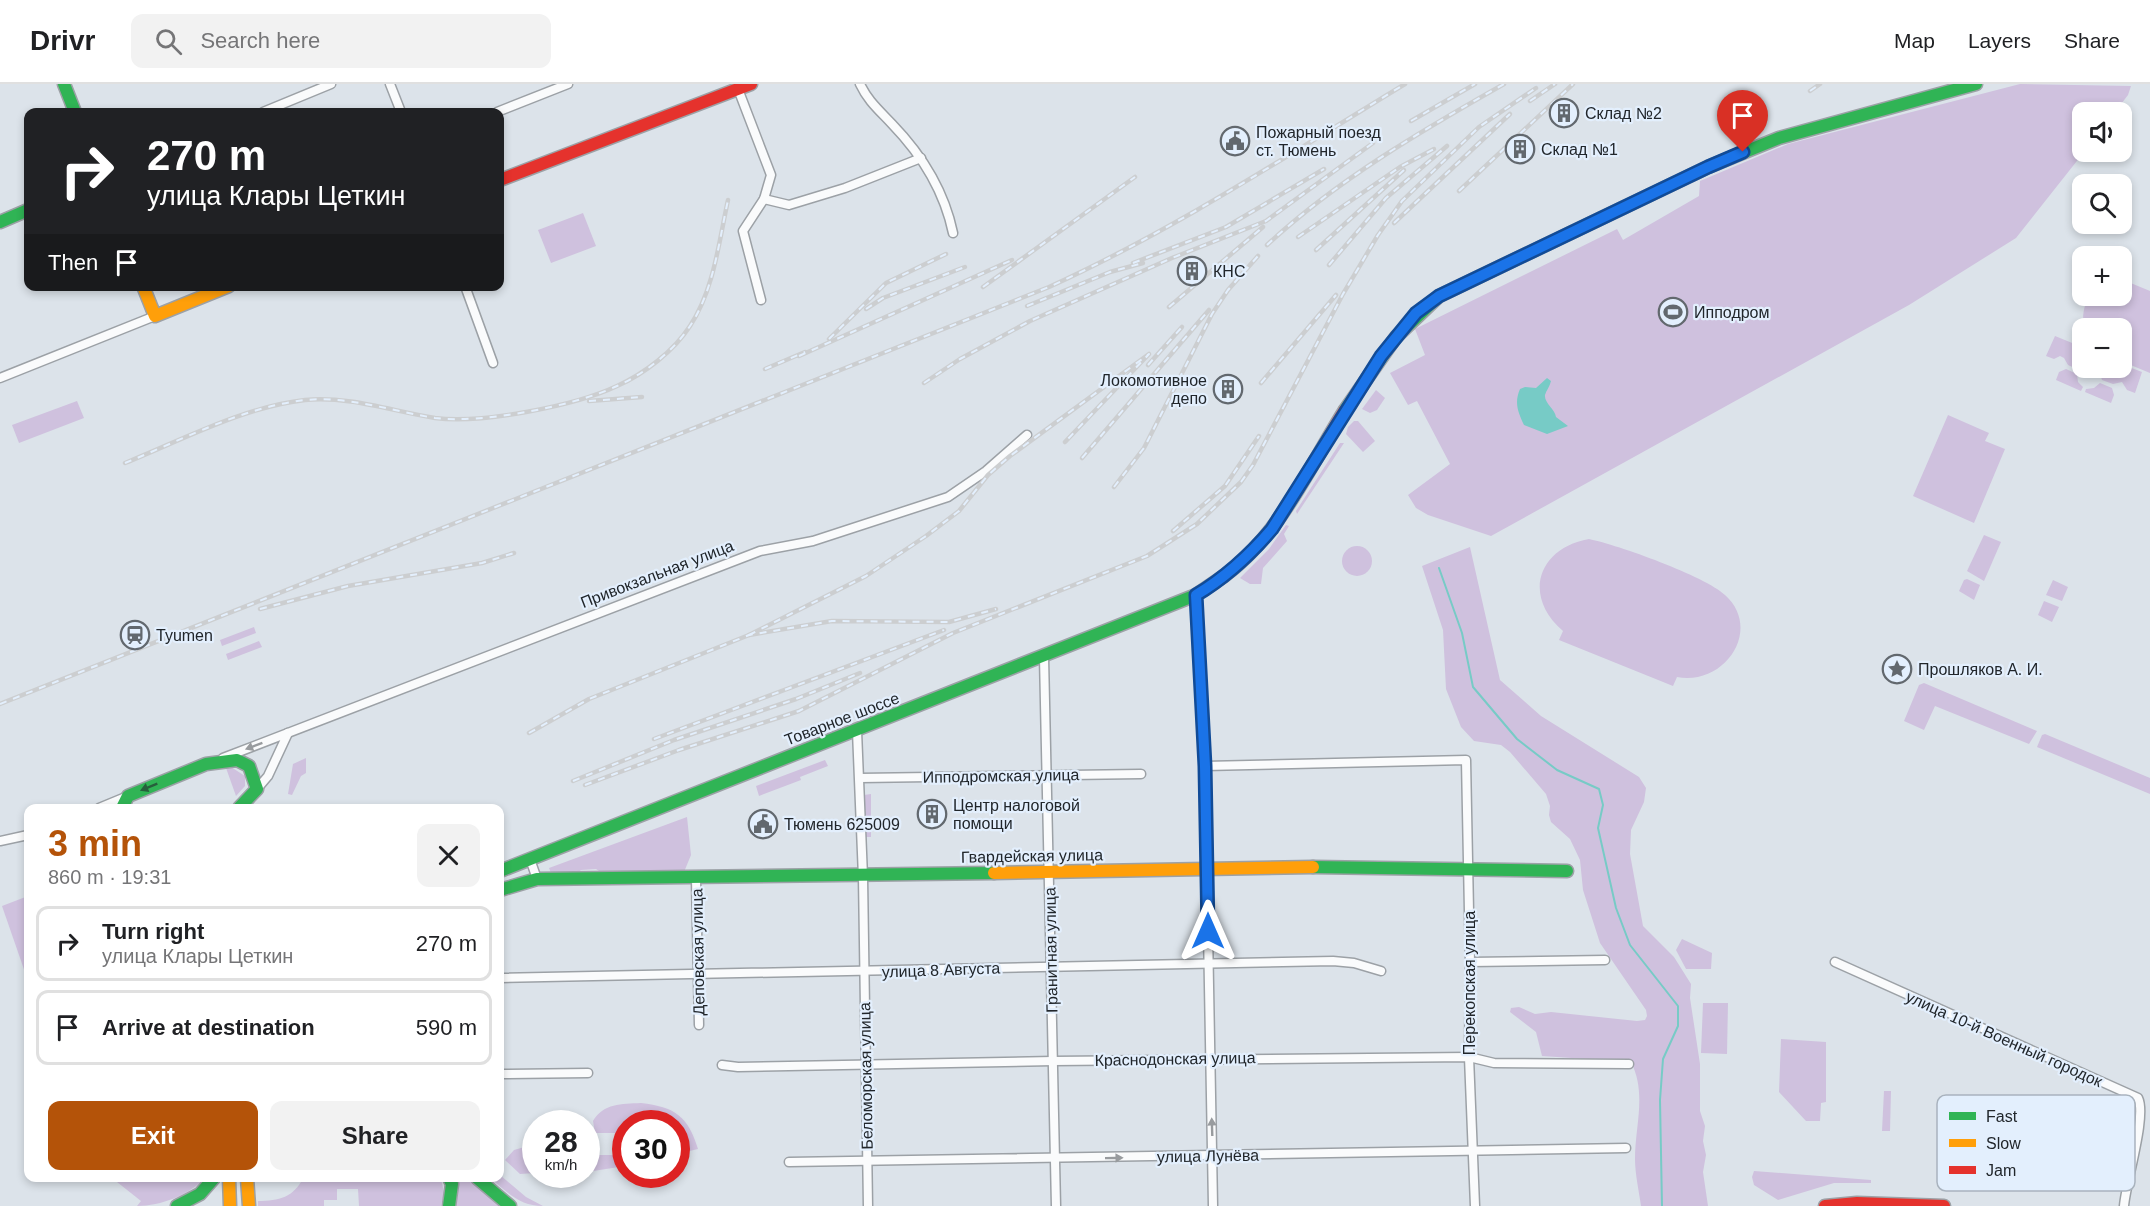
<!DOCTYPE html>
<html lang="en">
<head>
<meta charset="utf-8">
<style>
  :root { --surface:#fff; --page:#f2f2f2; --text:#202124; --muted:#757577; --line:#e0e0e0; --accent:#b45309 }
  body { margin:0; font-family:Arial,sans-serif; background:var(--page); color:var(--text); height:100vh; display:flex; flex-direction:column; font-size:22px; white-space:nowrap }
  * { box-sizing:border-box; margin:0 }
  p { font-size:20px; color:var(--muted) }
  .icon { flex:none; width:33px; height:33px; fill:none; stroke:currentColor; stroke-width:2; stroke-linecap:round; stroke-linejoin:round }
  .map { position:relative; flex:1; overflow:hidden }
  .sheet { position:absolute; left:24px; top:720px; width:480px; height:378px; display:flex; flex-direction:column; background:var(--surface); border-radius:12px; box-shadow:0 3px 9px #0003 }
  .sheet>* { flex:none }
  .guide { position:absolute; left:24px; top:24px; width:480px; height:183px; border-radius:12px; box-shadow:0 3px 9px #0003; background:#202124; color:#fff; overflow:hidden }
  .tools { position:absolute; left:2072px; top:18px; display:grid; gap:12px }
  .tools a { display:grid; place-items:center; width:60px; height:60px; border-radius:12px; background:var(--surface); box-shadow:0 3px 9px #0003; font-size:30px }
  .speed { position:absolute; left:522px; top:1026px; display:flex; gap:12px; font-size:30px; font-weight:700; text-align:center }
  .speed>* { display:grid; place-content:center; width:78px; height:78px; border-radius:50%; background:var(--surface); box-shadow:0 3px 9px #0003; line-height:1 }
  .speed small { font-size:15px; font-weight:400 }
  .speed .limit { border:9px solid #d22; background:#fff; color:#111 }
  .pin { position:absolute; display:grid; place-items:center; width:51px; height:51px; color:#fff; margin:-62px -26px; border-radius:50% 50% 50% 0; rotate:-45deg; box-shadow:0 0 6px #0007 }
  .pin .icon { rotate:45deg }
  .me { position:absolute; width:66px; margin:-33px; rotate:0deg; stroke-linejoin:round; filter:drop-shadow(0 0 4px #0008) }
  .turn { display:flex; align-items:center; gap:21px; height:126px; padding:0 24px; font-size:27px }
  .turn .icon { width:78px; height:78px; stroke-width:2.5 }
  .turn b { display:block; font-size:42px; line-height:51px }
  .then { display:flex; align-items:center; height:57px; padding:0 24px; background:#0003; gap:12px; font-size:22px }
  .round { display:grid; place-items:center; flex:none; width:63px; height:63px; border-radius:12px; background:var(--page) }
  .head { display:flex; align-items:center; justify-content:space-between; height:102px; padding:0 24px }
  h1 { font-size:36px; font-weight:600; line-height:45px; color:var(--accent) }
  .button { display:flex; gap:12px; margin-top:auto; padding:12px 24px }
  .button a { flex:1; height:69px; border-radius:12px; background:var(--accent); color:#fff; font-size:24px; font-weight:600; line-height:69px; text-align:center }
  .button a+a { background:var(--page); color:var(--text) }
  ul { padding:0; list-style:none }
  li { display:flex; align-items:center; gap:18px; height:75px; margin:0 12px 9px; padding:0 12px; border:3px solid var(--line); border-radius:12px }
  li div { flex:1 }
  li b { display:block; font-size:22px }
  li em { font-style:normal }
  header { display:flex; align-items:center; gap:36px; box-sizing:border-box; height:84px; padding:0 30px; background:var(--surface); border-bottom:2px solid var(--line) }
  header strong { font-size:28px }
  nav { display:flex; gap:33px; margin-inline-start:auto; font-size:21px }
  .search { width:420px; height:54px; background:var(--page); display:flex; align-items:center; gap:15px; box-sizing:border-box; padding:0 21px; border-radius:12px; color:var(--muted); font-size:22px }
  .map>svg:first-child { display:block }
  .green { fill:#cfc1de }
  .water { fill:#77cbc6 }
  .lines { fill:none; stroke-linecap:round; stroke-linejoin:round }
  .stream { stroke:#77cbc6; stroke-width:2 }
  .street-casing { stroke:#9ca1a6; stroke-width:11 }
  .fast-casing { stroke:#9ca1a6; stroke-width:15 }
  .slow-casing { stroke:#9ca1a6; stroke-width:15 }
  .jam-casing { stroke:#9ca1a6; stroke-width:15 }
  .street { stroke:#fafbfc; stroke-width:8 }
  .fast { stroke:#30b455; stroke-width:12 }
  .slow { stroke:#ff9f0a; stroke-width:12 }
  .jam { stroke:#e5322d; stroke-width:12 }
  .rail-casing { stroke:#ccced0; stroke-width:4.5 }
  .rail { stroke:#e3effd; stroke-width:2; stroke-dasharray:7; stroke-linecap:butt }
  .oneway { fill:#989b9e }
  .oneway2 { fill:#275f3c }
  .route-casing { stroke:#114b97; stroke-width:15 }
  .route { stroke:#1a73e8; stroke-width:10 }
  .labels { text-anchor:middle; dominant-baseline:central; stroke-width:4.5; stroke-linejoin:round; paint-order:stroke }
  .poi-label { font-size:16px; fill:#21262b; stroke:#e3effd; text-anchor:start }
  .street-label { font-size:16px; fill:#21262b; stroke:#e3effd }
  .key { fill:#e3effd; stroke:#a9b3be; stroke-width:1.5 }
  .key-label { font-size:16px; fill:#21262b }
</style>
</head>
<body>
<header>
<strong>Drivr</strong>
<div class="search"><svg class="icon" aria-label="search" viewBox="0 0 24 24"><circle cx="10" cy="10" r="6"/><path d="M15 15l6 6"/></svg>Search here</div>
<nav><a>Map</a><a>Layers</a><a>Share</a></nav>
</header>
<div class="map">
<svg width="2150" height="1122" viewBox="0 0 2150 1122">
  <rect width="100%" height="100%" fill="#dce3ea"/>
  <g class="green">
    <path d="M2020,0L2131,2L2128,11L2115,28H2082V68H2084L2016,154L1909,221L1491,452L1428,431L1416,424L1408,411L1450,380L1417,317L1408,321L1390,289L1425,271L1415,245L1617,145L1623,156L1699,112L1700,97L1788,60Z"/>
    <path d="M583,129L596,162L551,179L538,146Z"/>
    <path d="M2121,195L2150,207V289L2121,277V244H2085C2081,233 2084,222 2089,212H2121Z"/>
    <path d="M2055,252L2082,263V283L2079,286L2068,281L2064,274L2060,272L2054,275L2046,272Z"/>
    <path d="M2121,280L2142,288L2135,309L2127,306L2122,298L2113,300L2102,296L2098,284H2121Z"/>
    <path d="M2066,285L2077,290L2078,298L2083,303L2081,307L2056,296L2059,288Z"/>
    <path d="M2100,299L2112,304L2114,311L2111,319L2085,308L2086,305L2094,304Z"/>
    <path d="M1376,306L1385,314L1377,326L1370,329L1362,325Z"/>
    <path d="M77,317L84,334L19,359L12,341Z"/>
    <path d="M1948,331L1989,349L1985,357L2005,365L1974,439L1913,412Z"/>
    <path d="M1354,337H1358L1375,357L1363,368L1346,350L1348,343Z"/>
    <path d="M1340,359H1344L1297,430L1296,427Z"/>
    <path d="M1286,441L1289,442L1284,450L1287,457L1263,484L1261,500H1250L1240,494L1269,465Z"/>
    <path d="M1984,451L2001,458L1984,497L1967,487Z"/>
    <path d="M1589,455C1618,461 1705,492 1725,511C1763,545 1725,602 1677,593L1673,602L1559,556L1563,547C1522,512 1538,464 1589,455Z"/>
    <circle cx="1357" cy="477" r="15"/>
    <path d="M1470,463L1500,596L1541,632L1639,693L1646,704L1644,718L1631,746L1630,770L1643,842L1674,873L1691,900L1690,914L1700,980V1027L1705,1042L1703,1057L1706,1071L1703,1088L1708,1122H1641C1639,1107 1635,1090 1635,1075C1635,1041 1647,1010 1631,978L1542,972L1536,948L1510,928L1511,924L1519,923L1535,930L1551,928L1637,937L1645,936L1647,932L1646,926L1600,859L1583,806L1580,776L1570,755L1551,738L1549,731L1550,722L1546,710L1510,668L1501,661L1474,657L1461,643L1446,605L1443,546L1422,482Z"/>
    <path d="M1967,495L1980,501L1974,516L1959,507L1964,496Z"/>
    <path d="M2053,496L2068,503L2062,517L2046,511Z"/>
    <path d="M2044,517L2059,523L2052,538L2038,531Z"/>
    <path d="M254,543L256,549L222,562L220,556Z"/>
    <path d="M259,557L262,563L228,576L226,570Z"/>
    <path d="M1924,599L2037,647L2029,660L1935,622L1924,646L1904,637L1919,601Z"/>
    <path d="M2045,650L2150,694V710L2037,663L2042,651Z"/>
    <path d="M306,674V689L301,692L292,711L288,710L293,680Z"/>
    <path d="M825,676L828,682L800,693L801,696L759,712L756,702Z"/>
    <path d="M231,683L245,692V702L236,712L226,684Z"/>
    <path d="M871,710V753H866L864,711Z"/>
    <path d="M687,733L691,771L684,788L610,794L596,785L581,786L577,789H551L549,784Z"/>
    <path d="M28,812V897L2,822Z"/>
    <path d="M1682,855L1712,869L1711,885H1686L1676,866Z"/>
    <path d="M1703,919H1728L1727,970L1701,969Z"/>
    <path d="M1781,955L1826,958V1018L1821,1019L1820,1037H1806L1779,1008Z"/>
    <path d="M1884,1007H1891L1890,1047H1882Z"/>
    <path d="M641,1019C675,1023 688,1032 698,1065L677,1070L676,1040H626L625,1082L587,1088V1071H613L619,1063L617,1049H595L593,1037C604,1019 621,1020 641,1019Z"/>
    <path d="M535,1060V1089L520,1090L505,1076L514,1066Z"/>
    <path d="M1754,1087L1871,1096V1099H1834L1778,1116L1754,1101L1752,1093Z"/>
    <path d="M500,1091L526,1113L543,1122C520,1122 508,1109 490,1094H500Z"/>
    <path d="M112,1094H142L145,1098L169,1094H205C189,1111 161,1122 137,1122L141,1117Z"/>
    <path d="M303,1094H441L444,1109L441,1122H359L358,1105H337V1116H324V1122H258V1117C279,1117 294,1113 303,1094Z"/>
    <path d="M456,1094H469L502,1122H455L458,1111Z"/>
  </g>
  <path class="water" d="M1547,294L1551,297C1550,302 1546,307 1545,311C1544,319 1555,325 1556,333L1568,342L1547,350L1524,341C1518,328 1514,319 1520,305L1525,303L1536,304Z"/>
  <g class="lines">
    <g class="stream">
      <path d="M1309,61L1313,69"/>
      <path d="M1439,484L1462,549L1473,603L1517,655L1557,686L1599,705L1603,721L1598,744L1616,824L1630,861L1678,922V942L1663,975L1660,1016L1662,1122"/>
    </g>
    <g class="street-casing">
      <g id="street">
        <path d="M390,0L401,28"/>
        <path d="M860,0C868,17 879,26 892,40C922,71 944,106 953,149"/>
        <path d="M738,5L771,91L764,115L743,147L761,216"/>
        <path d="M263,28L331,0"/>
        <path d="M497,28L568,0"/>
        <path d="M764,115L789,121L845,104L921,74"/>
        <path d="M465,202L493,279"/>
        <path d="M0,294L155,232"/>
        <path d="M1196,511L1205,682L1213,1122"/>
        <path d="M1044,573L1056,1122"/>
        <path d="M857,647L863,793L868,1122"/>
        <path d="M223,674L760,467L813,457L948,413L986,387L1027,351"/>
        <path d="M1205,682L1466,676L1470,878L1469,973L1475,1122"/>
        <path d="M860,694L1141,690"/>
        <path d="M257,705L268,692L288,649"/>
        <path d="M99,724L128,712"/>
        <path d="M0,757L28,751"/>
        <path d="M530,775L537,795"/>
        <path d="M696,795L699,941"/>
        <path d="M1470,878L1605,876"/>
        <path d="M1835,878L2138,1014C2147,1032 2126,1097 2124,1122"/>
        <path d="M500,894L1333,877L1354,879L1381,887"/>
        <path d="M722,981L738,983L1053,977L1469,973L1494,979L1629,980"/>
        <path d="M500,990L588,989"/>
        <path d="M789,1078L1626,1064"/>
      </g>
    </g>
    <g class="fast-casing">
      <g id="fast">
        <path d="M64,0L75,28"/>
        <path d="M0,138L28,126"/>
        <path d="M1345,326L1396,253L1439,212L1708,83L1779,54L1976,0"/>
        <path d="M122,724L128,712L206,680L237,676L249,682L257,705L239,724"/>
        <path d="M1313,783L1567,787"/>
        <path d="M500,787L1196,511L1224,492"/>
        <path d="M500,806L537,795L994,789"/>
        <path d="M449,1094L452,1100L449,1122"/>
        <path d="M477,1094L510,1122"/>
        <path d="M177,1122L200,1110L214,1094"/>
      </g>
    </g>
    <g class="slow-casing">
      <g id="slow">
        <path d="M143,202L155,232L229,202"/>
        <path d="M994,789L1313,783"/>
        <path d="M229,1094L230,1122"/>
        <path d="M247,1094L249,1122"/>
      </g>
    </g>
    <g class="jam-casing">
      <g id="jam">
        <path d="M500,96L751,0"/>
        <path d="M1224,492C1280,451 1309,383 1345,326"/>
        <path d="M1825,1122L1857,1119L1944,1122"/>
      </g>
    </g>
    <use href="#street" class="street"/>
    <use href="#fast" class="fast"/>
    <use href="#slow" class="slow"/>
    <use href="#jam" class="jam"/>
    <g class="rail-casing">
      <g id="rail">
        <path d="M1810,7L1820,0"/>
        <path d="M1530,17L1555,0"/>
        <path d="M1411,37L1475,0"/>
        <path d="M1459,107L1573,0"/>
        <path d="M1394,139L1510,30"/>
        <path d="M1298,153L1400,83L1434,65"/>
        <path d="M1267,161C1337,96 1421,47 1504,0"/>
        <path d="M1316,166L1404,86"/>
        <path d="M1133,179L1226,143L1324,85"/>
        <path d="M1329,181L1386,114L1447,62"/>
        <path d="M983,203L1135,93"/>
        <path d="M1027,222L1110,188L1143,179"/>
        <path d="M1169,223L1263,143"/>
        <path d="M866,225L883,214L965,183"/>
        <path d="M829,255L886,199L946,170"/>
        <path d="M799,272L1012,176"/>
        <path d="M1148,281L1182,243"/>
        <path d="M765,285L805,268"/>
        <path d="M924,299L960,275L1030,237L1172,174L1266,137L1373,59"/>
        <path d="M1261,299L1336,211"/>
        <path d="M589,317L642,313"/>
        <path d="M1082,374L1209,226"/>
        <path d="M125,379C182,356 243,323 305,316C350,312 391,327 435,334C481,340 575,322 617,302C644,290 674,267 690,242C714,206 719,157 728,116"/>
        <path d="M1114,403L1144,364L1212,230L1228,206L1258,172"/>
        <path d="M1173,447L1225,402L1259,352"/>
        <path d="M260,525L348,502L482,479L514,469"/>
        <path d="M749,551L866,492L926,452L959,427L988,391L1010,372L1149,270L1065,358"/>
        <path d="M0,620L1049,203C1174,146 1288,71 1405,0"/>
        <path d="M529,649L589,615L749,551L832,537L949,538L996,525"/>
        <path d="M654,655L944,546"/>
        <path d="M573,697L674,656L796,615L860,589"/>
        <path d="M585,701L679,666L799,627L953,549L1147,472L1197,440L1241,398L1253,381L1343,210L1378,151L1402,117L1479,43L1536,4"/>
      </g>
    </g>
    <use href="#rail" class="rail"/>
  </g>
  <defs><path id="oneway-solid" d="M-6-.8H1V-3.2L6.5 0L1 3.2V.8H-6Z" transform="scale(1.5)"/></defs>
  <g class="oneway">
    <use href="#oneway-solid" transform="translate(254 662) rotate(159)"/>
    <use href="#oneway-solid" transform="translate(1212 1043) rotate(-92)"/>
    <use href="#oneway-solid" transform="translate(1114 1074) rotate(-1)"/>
  </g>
  <use class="oneway2" href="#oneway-solid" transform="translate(149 703) rotate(158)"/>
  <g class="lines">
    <g class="route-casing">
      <path id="route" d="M1208,847L1205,682L1196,511C1226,493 1249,472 1272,445L1381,272L1416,229L1439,212L1708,83L1743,68"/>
    </g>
    <use href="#route" class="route"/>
  </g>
  <defs>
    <g id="building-ring" transform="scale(1.5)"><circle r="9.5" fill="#e3effd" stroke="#62686e" stroke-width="1.5"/><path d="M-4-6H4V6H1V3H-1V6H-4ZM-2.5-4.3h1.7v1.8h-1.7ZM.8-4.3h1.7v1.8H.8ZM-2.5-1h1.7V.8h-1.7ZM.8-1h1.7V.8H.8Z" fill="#62686e"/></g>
    <g id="civic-ring" transform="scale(1.5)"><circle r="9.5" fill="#e3effd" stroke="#62686e" stroke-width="1.5"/><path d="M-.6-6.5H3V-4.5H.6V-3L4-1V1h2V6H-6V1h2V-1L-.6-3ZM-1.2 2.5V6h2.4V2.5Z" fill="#62686e"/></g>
    <g id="stadium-ring" transform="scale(1.5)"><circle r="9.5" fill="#e3effd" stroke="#62686e" stroke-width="1.5"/><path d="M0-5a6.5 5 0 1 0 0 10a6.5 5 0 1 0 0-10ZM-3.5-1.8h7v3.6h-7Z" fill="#62686e"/></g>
    <g id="station-ring" transform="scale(1.5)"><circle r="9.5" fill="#e3effd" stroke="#62686e" stroke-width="1.5"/><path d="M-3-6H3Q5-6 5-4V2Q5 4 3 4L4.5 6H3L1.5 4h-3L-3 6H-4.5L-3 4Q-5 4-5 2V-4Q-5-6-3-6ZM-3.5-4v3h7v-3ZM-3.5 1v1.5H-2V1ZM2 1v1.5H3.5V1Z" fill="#62686e"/></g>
    <g id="sight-ring" transform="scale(1.5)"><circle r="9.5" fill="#e3effd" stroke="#62686e" stroke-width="1.5"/><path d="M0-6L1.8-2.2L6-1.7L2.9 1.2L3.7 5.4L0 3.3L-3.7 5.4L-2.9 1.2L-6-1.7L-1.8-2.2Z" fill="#62686e"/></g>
  </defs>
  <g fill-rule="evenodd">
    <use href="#building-ring" x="1564" y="29"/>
    <use href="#civic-ring" x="1235" y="57"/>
    <use href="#building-ring" x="1520" y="65"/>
    <use href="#building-ring" x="1192" y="187"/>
    <use href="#stadium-ring" x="1673" y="228"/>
    <use href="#building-ring" x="1228" y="305"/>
    <use href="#station-ring" x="135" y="551"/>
    <use href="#sight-ring" x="1897" y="585"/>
    <use href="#building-ring" x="932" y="730"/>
    <use href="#civic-ring" x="763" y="740"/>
  </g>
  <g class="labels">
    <g class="poi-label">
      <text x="1585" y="29">Склад №2</text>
      <text x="1256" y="48">Пожарный поезд<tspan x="1256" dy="18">ст. Тюмень</tspan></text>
      <text x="1541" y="65">Склад №1</text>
      <text x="1213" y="187">КНС</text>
      <text x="1694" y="228">Ипподром</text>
      <text x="1207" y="296" text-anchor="end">Локомотивное<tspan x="1207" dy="18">депо</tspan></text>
      <text x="156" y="551">Tyumen</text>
      <text x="1918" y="585">Прошляков А. И.</text>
      <text x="953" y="721">Центр налоговой<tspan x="953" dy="18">помощи</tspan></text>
      <text x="784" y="740">Тюмень 625009</text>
    </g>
    <g class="street-label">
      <text transform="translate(657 490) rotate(-21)">Привокзальная улица</text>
      <text transform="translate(842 635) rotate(-21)">Товарное шоссе</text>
      <text transform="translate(1001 692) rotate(-1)">Ипподромская улица</text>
      <text transform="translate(1032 772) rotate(-1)">Гвардейская улица</text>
      <text transform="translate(1051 866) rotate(-91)">Гранитная улица</text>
      <text transform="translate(698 868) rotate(-91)">Деповская улица</text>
      <text transform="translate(941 886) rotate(-2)">улица 8 Августа</text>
      <text transform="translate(1469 899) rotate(-90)">Перекопская улица</text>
      <text transform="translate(2004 955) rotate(24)">улица 10-й Военный городок</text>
      <text transform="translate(1175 975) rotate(-1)">Краснодонская улица</text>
      <text transform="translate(866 992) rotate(-91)">Беломорская улица</text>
      <text transform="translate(1208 1072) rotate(-1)">улица Лунёва</text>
    </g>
  </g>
  <rect x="1937" y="1011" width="198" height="96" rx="9" class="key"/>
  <rect x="1949" y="1028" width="27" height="8" fill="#30b455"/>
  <rect x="1949" y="1055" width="27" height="8" fill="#ff9f0a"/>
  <rect x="1949" y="1082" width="27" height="8" fill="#e5322d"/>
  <g class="key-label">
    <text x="1986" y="1038">Fast</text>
    <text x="1986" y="1065">Slow</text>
    <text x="1986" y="1092">Jam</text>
  </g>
</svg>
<div class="tools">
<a><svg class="icon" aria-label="sound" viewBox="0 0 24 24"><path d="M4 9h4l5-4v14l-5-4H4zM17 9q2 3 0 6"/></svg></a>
<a><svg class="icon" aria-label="search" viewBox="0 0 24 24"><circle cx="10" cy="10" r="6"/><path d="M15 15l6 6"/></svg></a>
<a>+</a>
<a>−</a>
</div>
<div class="speed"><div>28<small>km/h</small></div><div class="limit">30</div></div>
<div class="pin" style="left:1743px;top:68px;background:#d93025"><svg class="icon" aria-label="arrive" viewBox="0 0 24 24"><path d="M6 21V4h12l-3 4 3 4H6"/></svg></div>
<svg class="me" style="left:1208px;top:847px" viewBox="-20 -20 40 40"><path d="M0-17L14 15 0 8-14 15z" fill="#1a73e8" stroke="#fff" stroke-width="4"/></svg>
<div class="guide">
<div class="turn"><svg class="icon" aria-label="right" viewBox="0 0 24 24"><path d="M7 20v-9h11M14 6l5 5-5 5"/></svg><div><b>270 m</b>улица Клары Цеткин</div></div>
<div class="then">Then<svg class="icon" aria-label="arrive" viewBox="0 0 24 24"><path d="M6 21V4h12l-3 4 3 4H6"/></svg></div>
</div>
<section class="sheet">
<div class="head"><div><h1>3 min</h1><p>860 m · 19:31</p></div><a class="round"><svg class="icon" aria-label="close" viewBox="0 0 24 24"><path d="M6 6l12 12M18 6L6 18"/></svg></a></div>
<ul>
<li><svg class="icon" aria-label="right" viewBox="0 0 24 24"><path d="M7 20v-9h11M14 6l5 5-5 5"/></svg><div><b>Turn right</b><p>улица Клары Цеткин</p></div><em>270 m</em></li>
<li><svg class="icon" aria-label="arrive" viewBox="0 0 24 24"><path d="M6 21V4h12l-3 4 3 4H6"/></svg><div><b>Arrive at destination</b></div><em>590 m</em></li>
</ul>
<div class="button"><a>Exit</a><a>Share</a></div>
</section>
</div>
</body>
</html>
